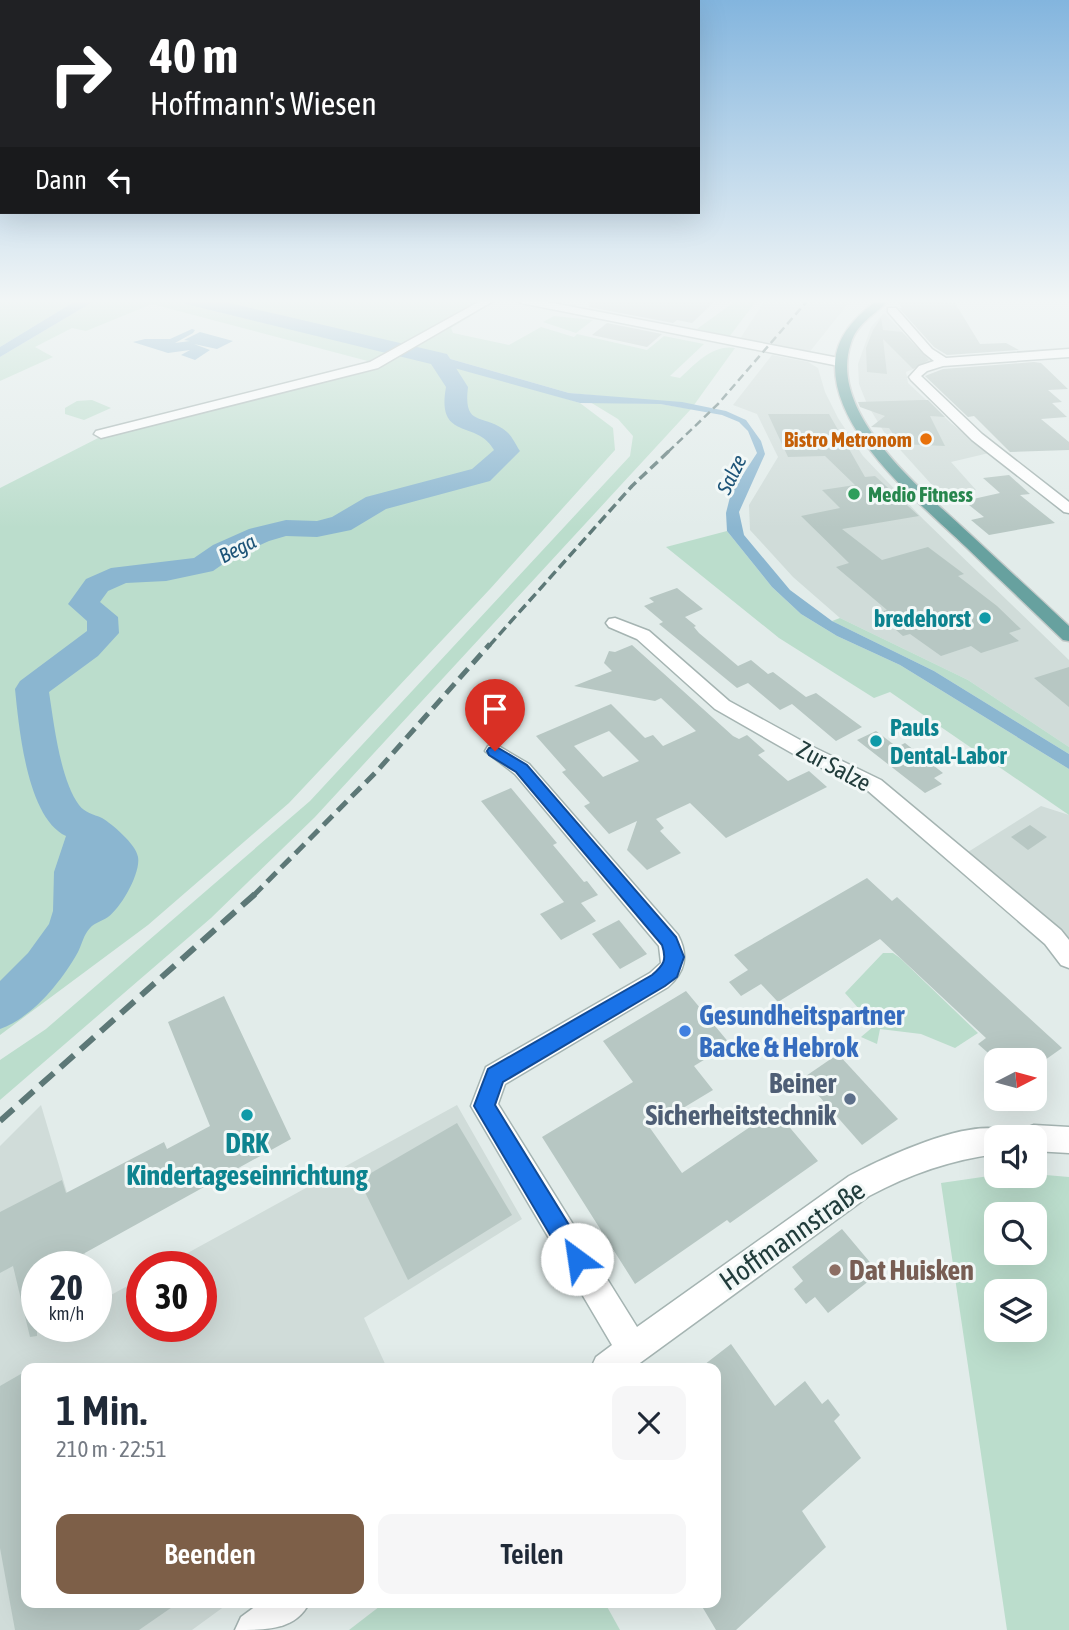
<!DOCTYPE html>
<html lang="de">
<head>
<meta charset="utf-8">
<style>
  :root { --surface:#fff; --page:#f6f6f7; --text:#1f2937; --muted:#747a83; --accent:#7d5f48 }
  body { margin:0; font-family:"Asap Condensed",sans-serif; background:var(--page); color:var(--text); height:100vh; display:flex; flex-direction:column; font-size:26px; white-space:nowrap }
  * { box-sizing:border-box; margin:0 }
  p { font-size:23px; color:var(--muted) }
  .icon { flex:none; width:38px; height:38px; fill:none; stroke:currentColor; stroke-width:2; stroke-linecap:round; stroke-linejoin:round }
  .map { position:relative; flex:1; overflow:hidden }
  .details { position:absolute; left:21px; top:1363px; width:700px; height:245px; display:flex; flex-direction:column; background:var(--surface); border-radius:14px; box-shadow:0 7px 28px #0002 }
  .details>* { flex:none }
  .top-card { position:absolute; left:0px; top:0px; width:700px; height:214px; box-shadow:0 7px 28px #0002; background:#202124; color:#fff; overflow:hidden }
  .needle { width:46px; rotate:84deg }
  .tools { position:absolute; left:984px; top:1048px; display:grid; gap:14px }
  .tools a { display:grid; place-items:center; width:63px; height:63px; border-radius:14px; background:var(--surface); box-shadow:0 7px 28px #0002; font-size:35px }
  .speed { position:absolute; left:21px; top:1251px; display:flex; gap:14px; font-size:35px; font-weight:700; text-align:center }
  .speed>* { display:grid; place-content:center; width:91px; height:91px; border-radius:50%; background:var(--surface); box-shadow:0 7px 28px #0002; line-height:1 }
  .speed small { font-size:18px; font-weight:400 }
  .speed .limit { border:10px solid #d22; background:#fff; color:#111 }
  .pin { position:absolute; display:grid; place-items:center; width:60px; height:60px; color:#fff; margin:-72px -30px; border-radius:50% 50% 50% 0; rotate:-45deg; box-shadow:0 0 7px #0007 }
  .pin .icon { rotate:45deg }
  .me { position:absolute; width:77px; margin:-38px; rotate:329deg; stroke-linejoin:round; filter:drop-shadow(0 0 5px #0008) }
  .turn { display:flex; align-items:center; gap:24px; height:147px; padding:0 35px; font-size:32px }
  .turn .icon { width:91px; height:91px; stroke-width:2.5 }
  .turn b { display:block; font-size:49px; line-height:60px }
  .then { display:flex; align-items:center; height:66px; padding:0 35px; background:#0003; gap:14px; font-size:26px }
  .round { display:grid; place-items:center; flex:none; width:74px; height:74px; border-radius:14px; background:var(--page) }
  .overview { display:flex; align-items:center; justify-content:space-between; height:119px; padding:0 35px }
  h1 { font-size:42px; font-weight:600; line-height:52px }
  .action { display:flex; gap:14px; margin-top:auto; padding:14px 35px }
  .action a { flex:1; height:80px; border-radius:14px; background:var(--accent); color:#fff; font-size:28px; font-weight:600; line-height:80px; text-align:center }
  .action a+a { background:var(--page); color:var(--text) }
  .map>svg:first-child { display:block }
  .built { fill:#d0dcd9 }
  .green { fill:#bdc; fill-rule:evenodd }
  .water { fill:#8bb6d0 }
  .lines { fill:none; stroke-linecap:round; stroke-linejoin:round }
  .river { fill:#8bb6d0; fill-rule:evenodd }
  .building { fill:#b7c7c3; fill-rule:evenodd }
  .minor-casing { stroke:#a5b4b2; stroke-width:3 }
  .major-casing { stroke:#c1c9c8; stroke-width:3 }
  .minor { fill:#fff; fill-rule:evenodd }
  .major { fill:#67a19f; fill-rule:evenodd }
  .rail-far3 { stroke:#5d7877; stroke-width:2.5; stroke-dasharray:8 4.5; stroke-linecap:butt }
  .rail-far2 { stroke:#5d7877; stroke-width:3.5; stroke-dasharray:10 5; stroke-linecap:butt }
  .rail-far1 { stroke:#5d7877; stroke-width:5; stroke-dasharray:13 7; stroke-linecap:butt }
  .rail { stroke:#5d7877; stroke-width:6; stroke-dasharray:18 9; stroke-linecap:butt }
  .route { fill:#1a73e8; stroke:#114b97; stroke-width:2 }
  .food-dot { fill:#e8710a; stroke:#f2f8f7; stroke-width:2.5 }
  .leisure-dot { fill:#2e9e5b; stroke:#f2f8f7; stroke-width:2.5 }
  .culture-dot { fill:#0f9aa8; stroke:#f2f8f7; stroke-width:2.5 }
  .shop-dot { fill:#3f7fe0; stroke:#f2f8f7; stroke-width:2.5 }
  .service-dot { fill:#5c6f8a; stroke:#f2f8f7; stroke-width:2.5 }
  .education-dot { fill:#8d6e63; stroke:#f2f8f7; stroke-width:2.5 }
  .labels { text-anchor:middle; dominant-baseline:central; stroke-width:6; stroke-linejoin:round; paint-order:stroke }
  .far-food-label { font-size:21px; font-weight:bold; fill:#c56008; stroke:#f2f8f7; text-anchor:end }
  .far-water-label { font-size:21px; font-style:italic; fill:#1d5478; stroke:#f2f8f7 }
  .far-leisure-label { font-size:21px; font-weight:bold; fill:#27864d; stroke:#f2f8f7; text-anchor:start }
  .culture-label { font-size:24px; font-weight:bold; fill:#0d838f; stroke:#f2f8f7; text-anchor:end }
  .street-label { font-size:24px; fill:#223d3c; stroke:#f2f8f7 }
  .near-shop-label { font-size:28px; font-weight:bold; fill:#366cbe; stroke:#f2f8f7; text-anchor:start }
  .near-service-label { font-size:28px; font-weight:bold; fill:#4e5e75; stroke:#f2f8f7; text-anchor:end }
  .near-culture-label { font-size:28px; font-weight:bold; fill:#0d838f; stroke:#f2f8f7 }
  .near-street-label { font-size:28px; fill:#223d3c; stroke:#f2f8f7 }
  .near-education-label { font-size:28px; font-weight:bold; fill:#785e54; stroke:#f2f8f7; text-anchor:start }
</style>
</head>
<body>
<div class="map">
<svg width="1069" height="1630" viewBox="0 0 1069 1630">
  <rect width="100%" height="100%" fill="#e2ecea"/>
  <g class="built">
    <path d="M765,300H851L808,354L738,342Z"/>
    <path d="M884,313L932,362L906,372L908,383L952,424L989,453L951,462L976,490L943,497L884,432L867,404L859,384L858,364L871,327Z"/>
    <path d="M772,355L808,362L818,368L825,392L838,418L863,456L924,520L1069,660V747L968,680L840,618L793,577L750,530L749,505L778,457L757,414L733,405Z"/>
    <path d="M1041,806L1069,815V943L968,852Z"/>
    <path d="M41,1105L89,1267H37V1326H96V1289L100,1301L142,1278V1326H201V1267H162L457,1105L522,1219L364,1318L387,1368H26V1603H229L192,1630H0V1146Z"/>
  </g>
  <g class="green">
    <path d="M0,300H77L0,347Z"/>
    <path d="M96,300H181L502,379L580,403L613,428L615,450L490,589L289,803L148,925L0,1035V488L106,434L379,364L152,304L86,331L72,328L35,347L53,357L0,381V357Z"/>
    <path d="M208,300H497L451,328L453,333L509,345L541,327L574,337L577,334L647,350L664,336L704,344L670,376L680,378C695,364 713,344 735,348L694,405L569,393L440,356Z"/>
    <path d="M737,300H757L729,337L697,329Z"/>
    <path d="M554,316L593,320L576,333L543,322Z"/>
    <path d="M92,400L111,408L84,420L65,414V408L77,401Z"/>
    <path d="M590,402L660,404L691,409L315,817L211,918L0,1100V1060L46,1029L310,801L630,456L633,436L618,419Z"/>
    <path d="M727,531L772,587L801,614L837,636L900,665L1069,769V815L890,692L874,698L779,638L666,547Z"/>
    <path d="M840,618L968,680L1069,747V754L934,671L832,621Z"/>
    <path d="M883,953H893L900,958L978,1033L955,1048L921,1034L880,1029L877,1044L861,1037L874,1026L845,993Z"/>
    <path d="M1034,1174L1069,1177V1630H1007L941,1183L996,1175L1034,1176ZM996,1214H1034V1253H996ZM996,1292H1034V1330H996Z"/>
    <path d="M384,1603H605L620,1630H349Z"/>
  </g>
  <g class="water">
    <path d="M77,300H96L0,357V347Z"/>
    <path d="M192,329L195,330L193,333L175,343L190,341L184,340L200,332L233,341L217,349L194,344L210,350L195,360L181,355L190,350L168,353L133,342L145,339H170Z"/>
    <path d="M440,356L569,393L682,402L726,411L746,420L761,441L765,454L739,512L744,535L790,590L832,621L934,671L1069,754V769L900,665L837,636L801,614L772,587L727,531L726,513L731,493L757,453L748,431L739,422L722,415L660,404L580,403L447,366Z"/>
  </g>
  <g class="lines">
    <path class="river" d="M183,300H217L447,354L468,387C463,429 483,412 507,432C512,436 516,445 520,451L490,481L386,509L351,530L317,537L286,536L269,541L233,557L213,571L166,581L126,583L108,591L100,602L118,617L119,633L98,656L49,692C54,724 60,779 79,805C85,813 93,814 102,818C112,824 136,844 138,857C141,873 121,908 108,917C102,921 94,923 90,928C84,934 82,944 78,952C61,982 33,1017 0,1029V981L28,953L49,924L53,911L54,872L66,836C27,818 19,728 15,689L20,681L87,631V621L68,604L86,579L111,568L194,558L213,545L249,529L286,520L317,521L332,517L366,497L472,469L494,450C477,419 436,442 446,387L431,364L186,304Z"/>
  </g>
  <g class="building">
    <path d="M590,300H716L692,323L677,320L673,323L589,307Z"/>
    <path d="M897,300L955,303L980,344L1006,343L1019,350L947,355L934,347L899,308H902Z"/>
    <path d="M881,318L883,330L902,332L929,360L913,369L883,339L887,374L867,372L866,348L873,330Z"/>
    <path d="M607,323L662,334L647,347L592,335Z"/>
    <path d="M1034,362L1041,363L1068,389L1048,390L1062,402L1052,403L1067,417L1041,419L1069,442V450L1010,452L974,416L968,417L925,376L943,369Z"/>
    <path d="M922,400H928L945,417L930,416L945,446L900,444L889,428L871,427L885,416L860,407L858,402Z"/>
    <path d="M768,414H829L865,477L875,476L919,516L842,529L882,560L928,547L964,574L958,576L997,606L1021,629L1009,633L1019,641L981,653L971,646L941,656L910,634L903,636L876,613L887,610L836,567L849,563L801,516L840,508L822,490L855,485L825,456L788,457Z"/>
    <path d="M1009,475L1030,494L1020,495L1055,523L989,535L971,520L984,517L964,501L1000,493L983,478Z"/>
    <path d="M677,588L703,609L685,617L696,626L694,627L699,633L738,666L751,660L768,674L773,672L806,697L816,693L862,727L836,741L792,704L780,710L748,683L737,688L659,624L663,622L644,606L654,602L649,598Z"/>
    <path d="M632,645L733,736L739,739L747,735L765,751L758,755L788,781L809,771L827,787L726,838L690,803L656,819L664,828L660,831L681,853L647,870L627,850L637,821L609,834L584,806L590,803L562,772L566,770L536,736L611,704L645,738L653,735L663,746L696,731L661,698L655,701L574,686L612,671L604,663L609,651L615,652ZM609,731L639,761L603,777L574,746Z"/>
    <path d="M1069,667V707L1034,678Z"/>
    <path d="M876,731L897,747L905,743L943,773L934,778L942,784L925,793L857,740Z"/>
    <path d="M511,788L557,843L553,845L584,882L587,881L598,895L581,903L596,921L561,940L540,914L564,902L481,801Z"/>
    <path d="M1030,825L1047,837L1028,850L1011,837Z"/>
    <path d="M867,878L892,901L897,897L1062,1048L1045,1060H996L978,1044L986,1038L880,939L778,1002L761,984L741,996L729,982L748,970L734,955Z"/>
    <path d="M619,920L647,954L620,969L592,934Z"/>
    <path d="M686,991L730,1044L694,1066L713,1090L650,1128L682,1173L775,1110L818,1161L730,1223L727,1220L635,1284L542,1137L633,1082L603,1041Z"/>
    <path d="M224,996L291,1139L83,1254L87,1267H37V1336L30,1337L13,1266L0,1273V1212L62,1180L66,1193L164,1142L167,1149L210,1126L168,1022Z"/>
    <path d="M838,1054L898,1119L862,1145L803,1078Z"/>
    <path d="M457,1123L512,1215L408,1280L359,1180Z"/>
    <path d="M842,1229L879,1273L828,1313L815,1297L806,1304L794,1289L803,1281L792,1267Z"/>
    <path d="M731,1344L775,1406L805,1381L822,1404L828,1399L840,1415L834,1421L861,1458L802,1511L826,1547L736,1630H716L700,1603H716V1368H700Z"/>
    <path d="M26,1371V1603H178L139,1630H15L0,1548V1386Z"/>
  </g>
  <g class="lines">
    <g class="minor-casing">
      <g id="minor">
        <path d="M482,300H495L378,368L101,438L94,434L96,431L370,362Z"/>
        <path d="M516,300H537L839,358L845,362L839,366L521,303Z"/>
        <path d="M888,308H896L932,349L946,358L1069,349V357L943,366L927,371L921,376L982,434L1069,502V513L1064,512L972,440L911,380L909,377L919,366L934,361L924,353L888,312Z"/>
        <path d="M615,618L649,631L729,701L811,746L881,780L1061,930L1069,940V968L1061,965L1045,944L867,790L797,756L715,709L637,639L609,627L606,623L609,619Z"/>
        <path d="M495,744L529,764L678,935C689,956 685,972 668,987L505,1084L498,1104L637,1327L849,1176C883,1158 969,1117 1006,1131L1008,1138H996V1154C950,1160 910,1174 869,1196L633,1368H591L596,1357L612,1345L471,1106L486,1067L650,973L661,963L659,946L515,774L485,751L488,746Z"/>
        <path d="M1034,1125L1069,1127V1153L1034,1151V1138H1020L1024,1129Z"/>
        <path d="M260,1603H309C296,1630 266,1630 235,1630L241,1617Z"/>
      </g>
    </g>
    <g class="major-casing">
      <path id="major" d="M877,300H889C876,314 857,323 851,343C826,415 926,493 972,536C1004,566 1037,596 1069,626V641L1063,640C1031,609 998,578 966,547C920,503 833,434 835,364C836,335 857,316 877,300Z"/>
    </g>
    <use href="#minor" class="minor"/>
    <use href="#major" class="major"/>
    <path class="rail-far3" d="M668,452L718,404L808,300"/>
    <path class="rail-far2" d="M489,646L632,486L670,450"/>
    <path class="rail-far1" d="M253,896L377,771L490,644"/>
    <path class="rail" d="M0,1121L255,894"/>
  </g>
  <linearGradient id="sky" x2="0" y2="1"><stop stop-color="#83b5de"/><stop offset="0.57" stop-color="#f2f6f6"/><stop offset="1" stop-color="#f2f6f6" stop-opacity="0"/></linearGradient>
  <rect width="1069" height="528" fill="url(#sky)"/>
  <path class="route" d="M495,746L527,765L676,937L684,957L677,977L665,986L503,1082L495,1105L585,1251L588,1259L585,1267L577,1271L569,1267L474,1106L488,1069L652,975C664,965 667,960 662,945L516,772L489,755L487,751L489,748Z"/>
  <circle class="food-dot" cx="926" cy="439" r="7"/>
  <circle class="leisure-dot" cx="854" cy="494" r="7"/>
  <g class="culture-dot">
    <circle cx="985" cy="618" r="7"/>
    <circle cx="876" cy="741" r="7"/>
    <circle cx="247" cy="1115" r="7"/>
  </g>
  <circle class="shop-dot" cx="685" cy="1031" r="7"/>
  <circle class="service-dot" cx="850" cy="1099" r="7"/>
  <circle class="education-dot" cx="835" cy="1270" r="7"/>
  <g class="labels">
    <g class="far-food-label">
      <text x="912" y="439">Bistro Metronom</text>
    </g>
    <g class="far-water-label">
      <text transform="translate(731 474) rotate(-64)">Salze</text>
      <text transform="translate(237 548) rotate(-27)">Bega</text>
    </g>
    <g class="far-leisure-label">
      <text x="868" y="494">Medio Fitness</text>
    </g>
    <g class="culture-label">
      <text x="971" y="618">bredehorst</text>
      <text x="890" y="727" text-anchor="start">Pauls<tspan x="890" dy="28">Dental-Labor</tspan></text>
    </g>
    <g class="street-label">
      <text transform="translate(834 766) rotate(28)">Zur Salze</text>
    </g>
    <g class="near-shop-label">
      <text x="699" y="1015">Gesundheitspartner<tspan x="699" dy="32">Backe &amp; Hebrok</tspan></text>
    </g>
    <g class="near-service-label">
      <text x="836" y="1083">Beiner<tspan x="836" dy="32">Sicherheitstechnik</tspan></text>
    </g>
    <g class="near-culture-label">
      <text x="247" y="1143">DRK<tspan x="247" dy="32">Kindertageseinrichtung</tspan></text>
    </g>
    <g class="near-street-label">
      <text transform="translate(792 1235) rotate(-35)">Hoffmannstraße</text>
    </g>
    <g class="near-education-label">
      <text x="849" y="1270">Dat Huisken</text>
    </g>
  </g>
</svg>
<div class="tools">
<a><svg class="needle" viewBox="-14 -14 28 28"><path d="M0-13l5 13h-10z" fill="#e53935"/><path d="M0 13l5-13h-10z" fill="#747a83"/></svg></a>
<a><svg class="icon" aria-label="sound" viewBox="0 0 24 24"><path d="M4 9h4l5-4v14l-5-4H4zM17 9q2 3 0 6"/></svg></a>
<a><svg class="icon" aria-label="search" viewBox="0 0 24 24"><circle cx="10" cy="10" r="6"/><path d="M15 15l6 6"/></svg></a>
<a><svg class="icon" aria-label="layers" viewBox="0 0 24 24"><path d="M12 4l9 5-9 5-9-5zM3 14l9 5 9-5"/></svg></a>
</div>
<div class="speed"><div>20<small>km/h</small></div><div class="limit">30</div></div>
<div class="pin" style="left:495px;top:751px;background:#d93025"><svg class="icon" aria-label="arrive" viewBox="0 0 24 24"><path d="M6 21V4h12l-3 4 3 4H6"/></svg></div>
<svg class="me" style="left:577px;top:1259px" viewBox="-20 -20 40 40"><circle r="19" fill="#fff"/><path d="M0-13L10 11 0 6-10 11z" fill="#1a73e8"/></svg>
<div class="top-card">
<div class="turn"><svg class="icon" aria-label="right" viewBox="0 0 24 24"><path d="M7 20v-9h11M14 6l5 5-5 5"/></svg><div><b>40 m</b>Hoffmann's Wiesen</div></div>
<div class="then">Dann<svg class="icon" aria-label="left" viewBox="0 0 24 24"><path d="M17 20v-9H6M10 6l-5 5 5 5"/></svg></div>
</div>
<section class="details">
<div class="overview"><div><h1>1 Min.</h1><p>210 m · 22:51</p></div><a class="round"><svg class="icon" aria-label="close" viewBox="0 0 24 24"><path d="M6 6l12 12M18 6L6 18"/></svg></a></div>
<div class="action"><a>Beenden</a><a>Teilen</a></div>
</section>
</div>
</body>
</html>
